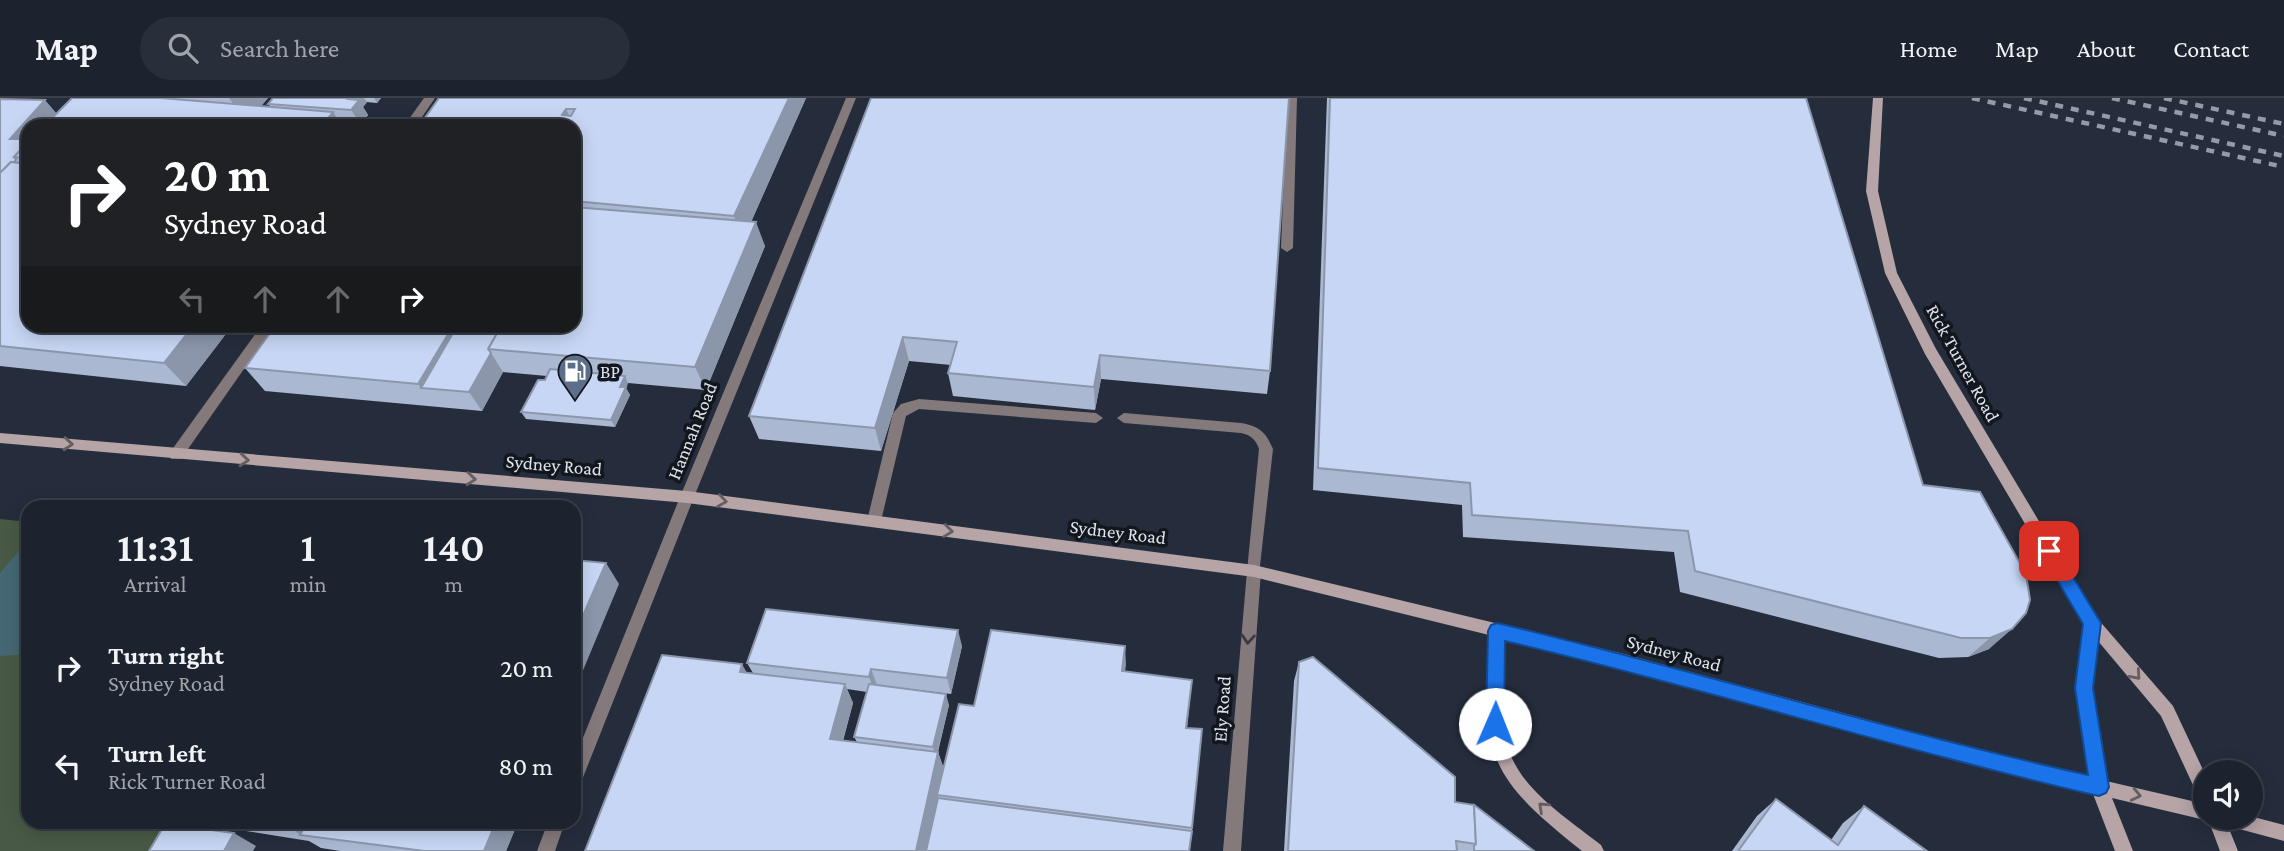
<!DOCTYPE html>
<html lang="en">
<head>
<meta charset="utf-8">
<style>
  :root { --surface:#1c222e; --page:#292f3a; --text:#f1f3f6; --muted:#a0a4aa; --line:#3a3f4a }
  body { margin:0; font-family:"Crimson Pro",serif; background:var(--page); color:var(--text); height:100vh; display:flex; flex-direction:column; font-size:26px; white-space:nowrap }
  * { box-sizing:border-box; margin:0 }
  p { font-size:23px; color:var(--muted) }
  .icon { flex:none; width:38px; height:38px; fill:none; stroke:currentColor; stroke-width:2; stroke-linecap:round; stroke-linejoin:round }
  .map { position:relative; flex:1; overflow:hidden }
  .side { position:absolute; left:21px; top:402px; width:560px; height:329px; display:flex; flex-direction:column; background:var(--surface); border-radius:21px; box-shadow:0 4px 18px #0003,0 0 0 2px var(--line) }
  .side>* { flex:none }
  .guide { position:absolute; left:21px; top:21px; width:560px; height:214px; border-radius:21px; box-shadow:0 4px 18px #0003,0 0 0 2px var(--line); background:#202124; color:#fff; overflow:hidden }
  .controls { position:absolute; left:2193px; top:662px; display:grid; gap:14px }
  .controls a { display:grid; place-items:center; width:70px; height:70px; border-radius:50%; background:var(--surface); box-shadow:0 4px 18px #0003,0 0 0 2px var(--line); font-size:35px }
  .pin { position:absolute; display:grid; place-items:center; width:60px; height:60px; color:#fff; margin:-30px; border-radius:14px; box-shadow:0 4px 10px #0006 }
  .me { position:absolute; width:77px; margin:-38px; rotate:1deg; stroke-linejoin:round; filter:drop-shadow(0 0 5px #0008) }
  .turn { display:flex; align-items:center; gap:24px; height:147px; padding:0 28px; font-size:32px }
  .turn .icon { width:91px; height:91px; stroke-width:2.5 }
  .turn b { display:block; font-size:49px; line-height:60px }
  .lanes { display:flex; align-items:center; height:66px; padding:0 28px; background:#0003; justify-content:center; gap:35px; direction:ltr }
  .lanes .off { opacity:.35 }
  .eta { display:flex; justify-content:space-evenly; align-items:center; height:119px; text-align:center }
  .eta b { font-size:42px; font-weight:600; line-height:49px }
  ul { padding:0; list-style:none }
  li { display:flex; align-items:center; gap:21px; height:98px; padding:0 28px }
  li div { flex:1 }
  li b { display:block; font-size:26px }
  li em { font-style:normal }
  header { display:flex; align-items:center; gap:42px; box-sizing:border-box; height:98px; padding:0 35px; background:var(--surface); border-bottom:2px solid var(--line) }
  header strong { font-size:33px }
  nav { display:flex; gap:38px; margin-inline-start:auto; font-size:24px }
  .search { width:490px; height:63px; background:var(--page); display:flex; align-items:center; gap:18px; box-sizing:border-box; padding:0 24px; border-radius:38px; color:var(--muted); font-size:26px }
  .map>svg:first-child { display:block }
  .green { fill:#485a45 }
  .water { fill:#456773 }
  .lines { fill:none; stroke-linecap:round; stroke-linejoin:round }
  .lane { fill:#84797b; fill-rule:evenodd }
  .street { fill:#84797b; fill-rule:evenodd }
  .secondary { fill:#b6a4a7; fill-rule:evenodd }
  .rail { stroke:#949aa7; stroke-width:4.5; stroke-dasharray:8 8; stroke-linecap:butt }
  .wall { fill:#abb8d2; fill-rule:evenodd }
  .shaded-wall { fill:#8b96ab }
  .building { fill:#c7d6f4; stroke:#8b96ab; stroke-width:2; fill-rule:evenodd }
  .oneway { stroke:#645d62 }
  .oneway2 { stroke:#3a393e }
  .route { fill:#1a73e8; stroke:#114b97; stroke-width:2 }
  .labels { text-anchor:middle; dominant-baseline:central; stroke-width:7; stroke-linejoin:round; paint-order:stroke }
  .street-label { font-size:19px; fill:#dee4ee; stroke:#12161d }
  .poi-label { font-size:19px; fill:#dee4ee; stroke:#12161d; text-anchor:start }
</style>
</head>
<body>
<header>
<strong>Map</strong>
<div class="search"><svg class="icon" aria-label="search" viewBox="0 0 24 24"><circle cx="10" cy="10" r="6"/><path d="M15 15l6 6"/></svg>Search here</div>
<nav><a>Home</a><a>Map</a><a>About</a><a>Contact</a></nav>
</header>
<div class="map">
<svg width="2284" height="753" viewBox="0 0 2284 753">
  <rect width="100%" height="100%" fill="#252d3d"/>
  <path class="green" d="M0,421L28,424V724L177,725L160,753H0Z"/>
  <path class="water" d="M28,442V556L0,558V475Z"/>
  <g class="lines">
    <g class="lane">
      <path d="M424,0H435L416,28H404Z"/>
      <path d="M846,0H856L694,399L692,403H682L680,399Z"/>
      <path d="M1287,0H1297L1293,150L1287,154L1281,150Z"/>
      <path d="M261,228H274L181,361H171L169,357L171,353Z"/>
      <path d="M919,301L1096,315L1103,320L1096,325L919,311L906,318L881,423L879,427L874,429L869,427L867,423L893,315L901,306Z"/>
      <path d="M1124,315L1241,325C1259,328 1266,334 1273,351L1259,477L1254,479L1249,477L1247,473L1259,351C1256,342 1251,337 1241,335L1124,325L1117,320Z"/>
    </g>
    <g class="street">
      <path d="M687,393L692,395L694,399L582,682L580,688L574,690V662L680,399L682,395Z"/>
      <path d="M1254,467L1259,469L1261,473L1241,753H1223L1247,473L1249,469Z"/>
      <path d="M548,724H565L555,753H537Z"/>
    </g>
    <path class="secondary" d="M1873,0H1883L1878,93L1897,175L1936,251L2097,520L2173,608L2205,676V702L2199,700L2161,618L2098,543L2092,590L2106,683L2205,706V719L2250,718L2284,727V743L2228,728L2238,753H2220L2208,721L2205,722L2112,700L2133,753H2115L2093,696C1896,649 1702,589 1504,541C1503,576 1497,615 1508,650C1521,692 1568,721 1601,747L1604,753H1582C1485,676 1483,658 1489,537L1254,479L687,405L0,345V335L687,393L1254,467L1620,555L2017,662L2089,679L2076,590L2084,526L1925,256L1885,175L1866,93Z"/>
    <g class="rail">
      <path d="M1972,0L2284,69"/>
      <path d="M2024,0L2284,58"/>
      <path d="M2112,0L2284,38"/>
      <path d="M2164,0L2284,26"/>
    </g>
  </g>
  <g class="wall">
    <path d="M72,0H268L261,8L271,9L268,6L273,0H381L377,5L367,4L363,9L368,17L361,27L340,25L28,28V228H232L186,288L0,268V1L56,16Z"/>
    <path d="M439,0H806L751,124L765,148L706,292L628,285L626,290L630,297L615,329L526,321L521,314L547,278L503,274L482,313L265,293L245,270L574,228V28Z"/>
    <path d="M871,0L1270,273L1267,296L1101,281L1095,312L953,298L948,275L951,267L909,263L881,353L759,341L749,318Z"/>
    <path d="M1327,0H1806L1923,387L2026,476L1989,551L1968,559L1939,560L1680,494L1674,454L1463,439L1462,407L1313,392Z"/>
    <path d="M962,548L951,596L877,587L949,607L938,654L944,671L974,608L1125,548V573L1192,582L1187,630L1202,631L1190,753L938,700V699L926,753L747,575H753L747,565ZM847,591L867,594L854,639L857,644L843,643L853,605Z"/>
    <path d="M1299,564L1455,704L1534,753H1284L1294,583Z"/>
    <path d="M1776,701L1831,742L1843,725L1864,708L1927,753H1732L1757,718Z"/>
    <path d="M231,724H518L506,753H340L321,750L309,743L246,733Z"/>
  </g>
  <g class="shaded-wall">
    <path d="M229,0H268L256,14L243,19Z"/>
    <path d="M349,0H364L367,4L363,9L368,17L361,27L351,12L348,1Z"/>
    <path d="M374,0H381L377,5Z"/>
    <path d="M789,0H806L743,142L734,118Z"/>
    <path d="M45,2L58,17L48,28H28V60L10,41Z"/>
    <path d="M566,11L574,28L562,17Z"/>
    <path d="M333,14L342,28H322Z"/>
    <path d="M756,124L765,148L706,292L695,269Z"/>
    <path d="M193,228H232L186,288L164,265Z"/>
    <path d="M453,228H482L421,290L418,286Z"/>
    <path d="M903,239L909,263L881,353L875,330Z"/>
    <path d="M491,255L503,274L482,313L469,294Z"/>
    <path d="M1100,257L1101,281L1095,312L1094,289Z"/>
    <path d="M625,278L628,285L626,290L630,297L615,329L611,322L620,289Z"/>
    <path d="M606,465L619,486L574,594V538Z"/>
    <path d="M2012,531L1989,551L1968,559L1990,540Z"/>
    <path d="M958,532L962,548L951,596L947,580Z"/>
    <path d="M1125,548L1126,567L1122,592V573Z"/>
    <path d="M742,566L753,586L740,574Z"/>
    <path d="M871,571L877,587L875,595L869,579Z"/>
    <path d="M845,586L853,605L838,659L830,641Z"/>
    <path d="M946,596L949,607L936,660L933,649Z"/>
    <path d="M938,654L944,672L926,753H916Z"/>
    <path d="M291,724H320L301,737L289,729Z"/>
    <path d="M496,724H518L506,753H484Z"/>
    <path d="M234,735L256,748L253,753H224Z"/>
  </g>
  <g class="building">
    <path d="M72,0H161L333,14L322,28H44Z"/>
    <path d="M273,0H349L348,1L359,2L351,12L268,6Z"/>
    <path d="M439,0H789L734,118L574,103V28H419ZM566,11H575L571,18L562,17Z"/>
    <path d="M871,0H1289L1270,273L1100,257L1094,289L948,275L957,244L903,239L875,330L749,318Z"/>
    <path d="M1330,0H1806L1923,387L1980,394L2026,476L2030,502L2026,515L2012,531L1990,540H1961L1695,473L1688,433L1472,417L1470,385L1318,370Z"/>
    <path d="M0,1L45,2L10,41H28V44L14,59L16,61L14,65L11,64L0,75Z"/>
    <path d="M28,44V60L14,59Z"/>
    <path d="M11,64L28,66V228H193L164,265L0,248V75Z"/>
    <path d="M574,109L756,124L695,269L488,251L501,228H574Z"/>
    <path d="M275,228H453L418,286L245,270Z"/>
    <path d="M457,228H501L488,251L491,255L469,294L421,290Z"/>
    <path d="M550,271L625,278L620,289H626L611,322L521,314L538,282H545Z"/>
    <path d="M574,462L606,465L574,538Z"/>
    <path d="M766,511L958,532L947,580L871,571L869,579L747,565Z"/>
    <path d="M991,532L1125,548L1122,573L1192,582L1186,630L1202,631L1192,730L937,697L959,606L974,608Z"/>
    <path d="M662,557L742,566L740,574L845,586L830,641L938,654L916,753H585Z"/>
    <path d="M1313,559L1455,679V704L1474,707L1476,746L1456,743L1457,753H1288L1299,564Z"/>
    <path d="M869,586L946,596L933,649L854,639Z"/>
    <path d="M938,700L1192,733L1189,753H926Z"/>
    <path d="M1776,701L1838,747L1864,708L1927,753H1738Z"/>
    <path d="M1473,706L1534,753H1474V748L1476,746L1474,707Z"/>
    <path d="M256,724H291L289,729Z"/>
    <path d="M307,724H496L484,753H424L300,737Z"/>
    <path d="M165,726L234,735L224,753H149Z"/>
  </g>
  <defs><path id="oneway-chevron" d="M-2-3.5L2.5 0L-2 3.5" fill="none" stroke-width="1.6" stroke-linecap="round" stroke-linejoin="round" transform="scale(1.75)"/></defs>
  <g class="oneway">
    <use href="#oneway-chevron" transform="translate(68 346) rotate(5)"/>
    <use href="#oneway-chevron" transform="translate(244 362) rotate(5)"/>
    <use href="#oneway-chevron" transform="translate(471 381) rotate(5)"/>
    <use href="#oneway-chevron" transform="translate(722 403) rotate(8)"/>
    <use href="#oneway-chevron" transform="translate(948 433) rotate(7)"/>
    <use href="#oneway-chevron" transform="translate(2136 577) rotate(49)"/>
    <use href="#oneway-chevron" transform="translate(2136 697) rotate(13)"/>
    <use href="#oneway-chevron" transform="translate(1543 709) rotate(-137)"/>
  </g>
  <use class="oneway2" href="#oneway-chevron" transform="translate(1248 541) rotate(94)"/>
  <path class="route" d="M2049,446L2054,448L2101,525L2093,590L2109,689L2106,695L2099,698C1900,652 1704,590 1505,543L1504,626L1502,632L1495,634L1489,632L1486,626L1488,533L1491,527L1497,525C1695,572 1890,633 2088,677L2075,590L2083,526L2040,453L2043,448Z"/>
  <defs>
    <g id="fuel-pin" transform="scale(1.75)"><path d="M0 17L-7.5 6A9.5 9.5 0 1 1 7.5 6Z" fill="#5c6f8a" stroke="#12161d"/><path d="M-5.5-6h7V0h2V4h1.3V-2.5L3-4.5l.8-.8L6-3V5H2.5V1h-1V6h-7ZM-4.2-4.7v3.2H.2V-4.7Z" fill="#fff"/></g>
  </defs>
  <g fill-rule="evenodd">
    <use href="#fuel-pin" x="575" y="273"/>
  </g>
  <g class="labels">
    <g class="street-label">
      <text transform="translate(1963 265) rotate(61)">Rick Turner Road</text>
      <text transform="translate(692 333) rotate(-68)">Hannah Road</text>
      <text transform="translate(554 367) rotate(5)">Sydney Road</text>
      <text transform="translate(1118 434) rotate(7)">Sydney Road</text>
      <text transform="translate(1674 555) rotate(15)">Sydney Road</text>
      <text transform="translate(1222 611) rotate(-86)">Ely Road</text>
    </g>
    <g class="poi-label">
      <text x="600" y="273">BP</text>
    </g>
  </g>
</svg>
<div class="controls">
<a><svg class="icon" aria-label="sound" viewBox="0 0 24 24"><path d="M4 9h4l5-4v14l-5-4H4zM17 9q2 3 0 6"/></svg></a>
</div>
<div class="pin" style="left:2049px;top:453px;background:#d93025"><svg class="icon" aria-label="arrive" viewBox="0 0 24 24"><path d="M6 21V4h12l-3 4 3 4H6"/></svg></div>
<svg class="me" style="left:1495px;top:626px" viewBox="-20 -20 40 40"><circle r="19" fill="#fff"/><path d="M0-13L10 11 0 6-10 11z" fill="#1a73e8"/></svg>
<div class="guide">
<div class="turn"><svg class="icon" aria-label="right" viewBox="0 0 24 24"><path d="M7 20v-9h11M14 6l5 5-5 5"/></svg><div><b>20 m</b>Sydney Road</div></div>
<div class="lanes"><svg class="icon off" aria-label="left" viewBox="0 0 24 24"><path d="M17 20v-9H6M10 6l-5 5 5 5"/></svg><svg class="icon off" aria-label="ahead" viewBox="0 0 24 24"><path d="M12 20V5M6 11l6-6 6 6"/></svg><svg class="icon off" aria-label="ahead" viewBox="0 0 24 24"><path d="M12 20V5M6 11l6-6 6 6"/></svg><svg class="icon" aria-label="right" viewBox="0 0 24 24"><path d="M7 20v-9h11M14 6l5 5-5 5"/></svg></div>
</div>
<section class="side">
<div class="eta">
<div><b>11:31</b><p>Arrival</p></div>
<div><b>1</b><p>min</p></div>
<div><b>140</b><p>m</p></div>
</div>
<ul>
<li><svg class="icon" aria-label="right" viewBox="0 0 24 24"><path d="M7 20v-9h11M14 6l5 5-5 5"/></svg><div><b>Turn right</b><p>Sydney Road</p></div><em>20 m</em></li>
<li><svg class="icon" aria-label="left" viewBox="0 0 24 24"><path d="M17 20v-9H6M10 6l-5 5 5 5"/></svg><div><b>Turn left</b><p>Rick Turner Road</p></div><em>80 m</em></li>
</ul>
</section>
</div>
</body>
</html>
